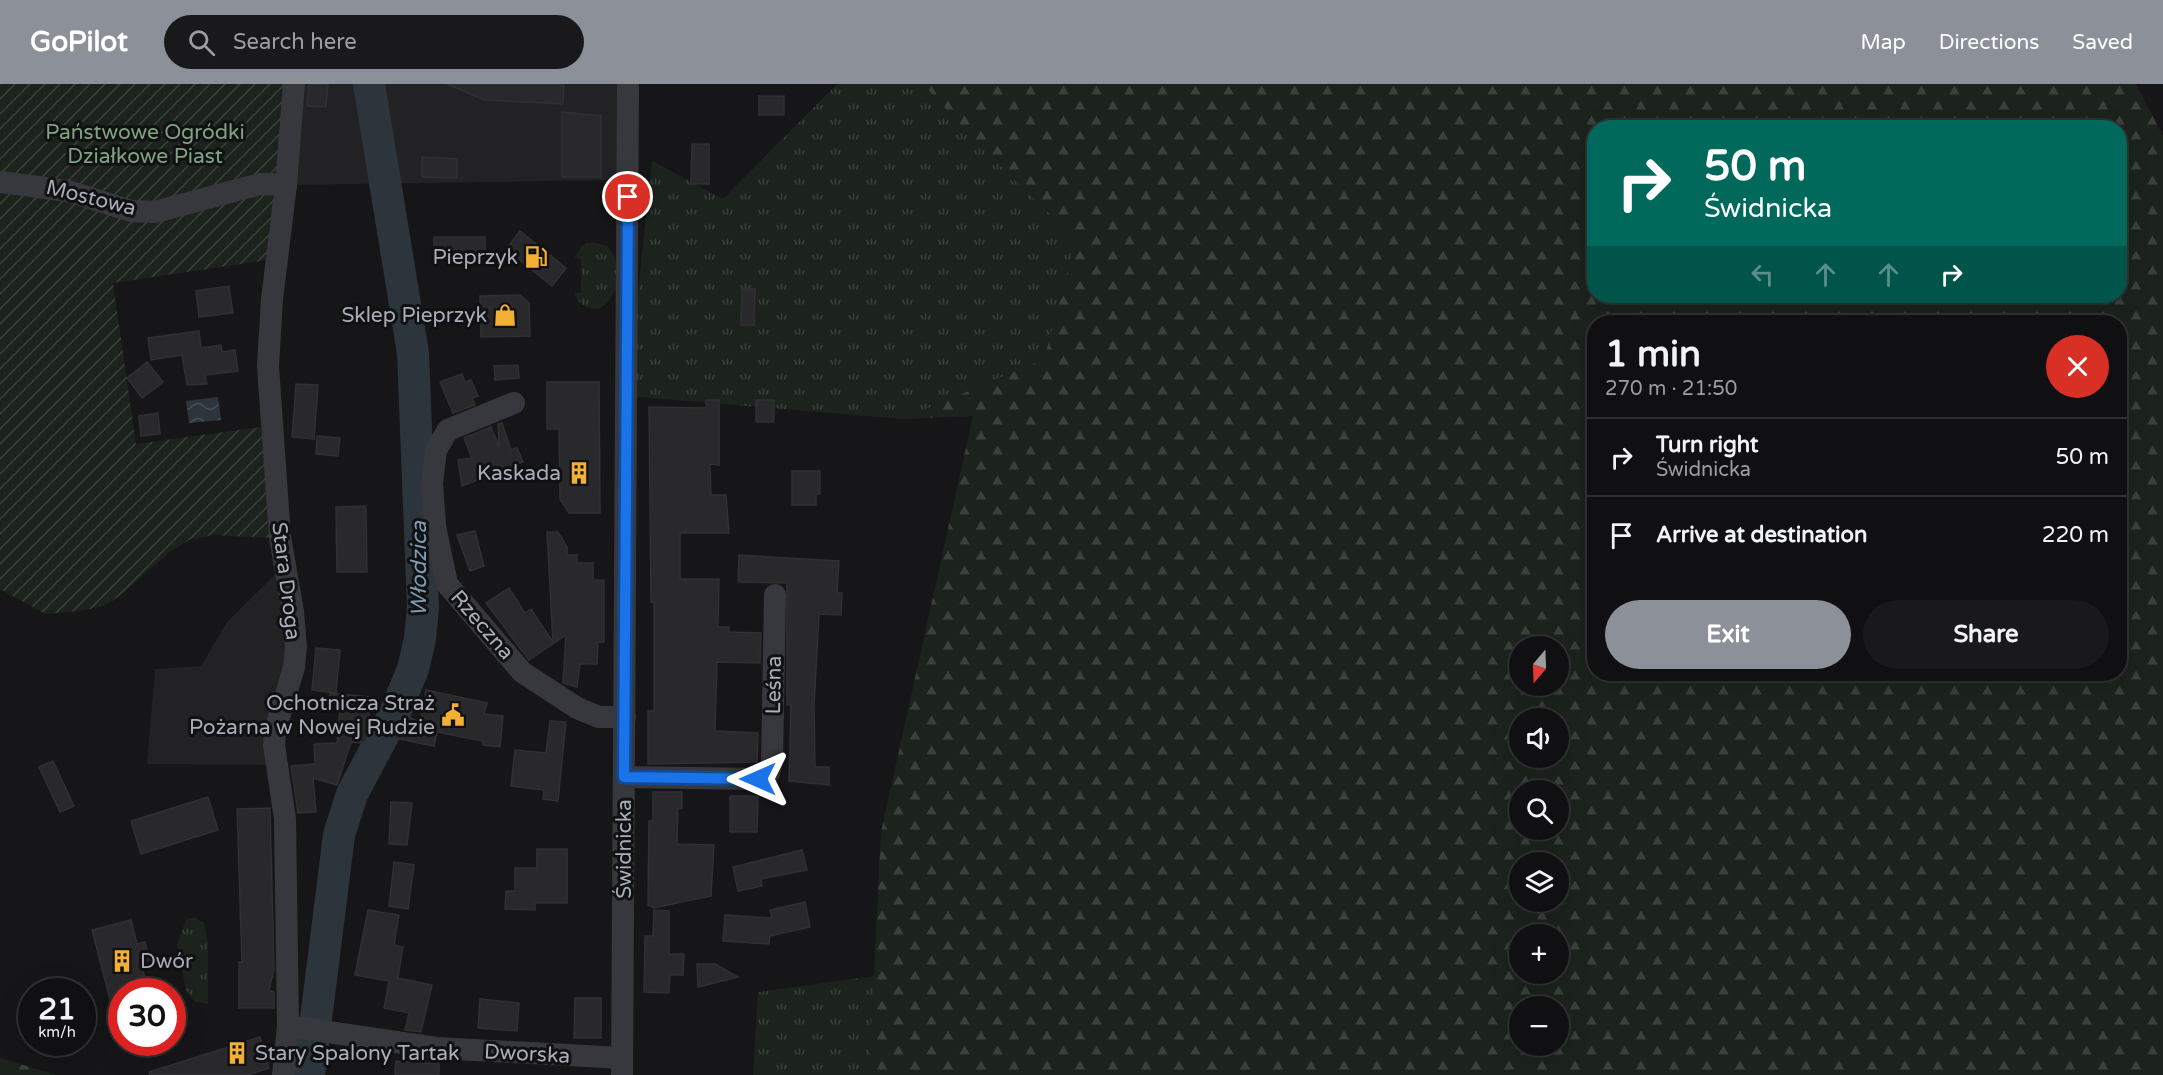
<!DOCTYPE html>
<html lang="en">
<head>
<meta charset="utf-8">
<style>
  :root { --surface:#101012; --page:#19191b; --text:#f1f3f6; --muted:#9c9d9f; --line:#303032; --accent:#8c9099 }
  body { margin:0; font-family:"Varela Round",sans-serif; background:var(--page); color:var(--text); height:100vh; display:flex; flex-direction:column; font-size:22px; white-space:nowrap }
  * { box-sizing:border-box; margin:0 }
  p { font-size:20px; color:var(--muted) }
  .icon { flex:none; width:33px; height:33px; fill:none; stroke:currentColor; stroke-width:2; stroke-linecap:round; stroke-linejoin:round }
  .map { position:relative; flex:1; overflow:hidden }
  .side { position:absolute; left:1587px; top:231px; width:540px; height:366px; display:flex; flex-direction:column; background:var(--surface); border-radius:24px; box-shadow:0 6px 24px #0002,0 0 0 2px var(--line) }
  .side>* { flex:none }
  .banner { position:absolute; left:1587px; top:36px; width:540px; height:183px; border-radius:24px; box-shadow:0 6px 24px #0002,0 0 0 2px var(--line); background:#00695c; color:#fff; overflow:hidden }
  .needle { width:39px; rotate:199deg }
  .buttons { position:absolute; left:1509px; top:552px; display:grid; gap:12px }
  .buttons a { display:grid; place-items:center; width:60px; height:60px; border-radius:50%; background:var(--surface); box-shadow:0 6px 24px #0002,0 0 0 2px var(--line); font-size:30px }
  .speed { position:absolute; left:18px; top:894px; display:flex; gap:12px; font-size:30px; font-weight:700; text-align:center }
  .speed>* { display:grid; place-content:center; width:78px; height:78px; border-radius:50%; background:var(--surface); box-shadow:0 6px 24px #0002,0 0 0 2px var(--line); line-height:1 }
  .speed small { font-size:15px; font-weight:400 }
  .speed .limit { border:9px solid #d22; background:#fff; color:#111 }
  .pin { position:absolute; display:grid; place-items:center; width:51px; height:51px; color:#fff; margin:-26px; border:3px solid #fff; border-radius:50%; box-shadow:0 2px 6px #0007 }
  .me { position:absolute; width:66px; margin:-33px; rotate:270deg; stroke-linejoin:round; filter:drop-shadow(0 0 4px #0008) }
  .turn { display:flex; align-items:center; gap:21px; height:126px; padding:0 18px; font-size:27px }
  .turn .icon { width:78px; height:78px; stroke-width:2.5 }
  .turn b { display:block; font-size:42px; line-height:51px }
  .lanes { display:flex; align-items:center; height:57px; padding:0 18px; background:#0003; justify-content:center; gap:30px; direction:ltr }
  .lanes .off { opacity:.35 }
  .round { display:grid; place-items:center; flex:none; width:63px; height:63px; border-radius:32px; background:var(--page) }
  .head { display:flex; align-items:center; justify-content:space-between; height:102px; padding:0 18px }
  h1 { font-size:36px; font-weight:700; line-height:45px }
  .cta { display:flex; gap:12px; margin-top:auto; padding:12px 18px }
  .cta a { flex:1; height:69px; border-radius:36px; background:var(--accent); color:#fff; font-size:24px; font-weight:700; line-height:69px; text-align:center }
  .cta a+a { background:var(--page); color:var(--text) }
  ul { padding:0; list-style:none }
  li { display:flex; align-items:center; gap:18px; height:78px; padding:0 18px; border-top:2px solid var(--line) }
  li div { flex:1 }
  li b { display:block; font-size:22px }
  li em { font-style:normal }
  header { display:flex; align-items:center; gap:36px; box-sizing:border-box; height:84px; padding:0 30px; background:var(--accent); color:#fff }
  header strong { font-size:28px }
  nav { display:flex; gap:33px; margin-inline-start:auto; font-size:21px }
  .search { width:420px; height:54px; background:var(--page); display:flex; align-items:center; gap:15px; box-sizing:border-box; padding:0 21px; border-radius:33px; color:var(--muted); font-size:22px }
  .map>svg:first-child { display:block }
  .built { fill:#222225 }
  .grass { fill:url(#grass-tufts) }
  .forest { fill:url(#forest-firs); fill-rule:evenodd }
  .garden { fill:url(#garden-furrows) }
  .water { fill:url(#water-waves) }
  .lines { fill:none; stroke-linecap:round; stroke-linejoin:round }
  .river { stroke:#2c353c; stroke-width:32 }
  .building { fill:#29292c; stroke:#303034; stroke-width:1.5 }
  .minor { stroke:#37383d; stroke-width:22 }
  .route-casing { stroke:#114b97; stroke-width:15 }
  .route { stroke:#1a73e8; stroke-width:10 }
  .labels { text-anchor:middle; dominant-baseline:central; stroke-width:6; stroke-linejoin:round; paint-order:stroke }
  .park-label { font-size:21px; fill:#7fa381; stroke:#111113 }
  .street-label { font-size:21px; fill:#a8adb8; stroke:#111113 }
  .poi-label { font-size:21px; fill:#a8adb8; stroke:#111113; text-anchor:end }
  .water-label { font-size:22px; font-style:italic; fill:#7f9bb3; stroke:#111113 }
</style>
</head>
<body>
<header>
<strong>GoPilot</strong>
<div class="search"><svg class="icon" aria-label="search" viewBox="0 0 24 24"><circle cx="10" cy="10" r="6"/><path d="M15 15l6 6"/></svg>Search here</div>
<nav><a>Map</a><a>Directions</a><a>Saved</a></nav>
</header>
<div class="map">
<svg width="2163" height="991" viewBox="0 0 2163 991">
  <defs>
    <pattern id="grass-tufts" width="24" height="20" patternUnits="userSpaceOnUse" patternTransform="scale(1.5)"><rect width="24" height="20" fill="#1c231d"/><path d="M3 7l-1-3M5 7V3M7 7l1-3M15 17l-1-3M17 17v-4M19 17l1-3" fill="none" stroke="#3a403c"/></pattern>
    <pattern id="forest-firs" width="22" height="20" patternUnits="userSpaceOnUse" patternTransform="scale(1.5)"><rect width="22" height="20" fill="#1c231d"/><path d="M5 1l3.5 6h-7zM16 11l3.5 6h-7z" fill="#3a403c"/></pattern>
    <pattern id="garden-furrows" width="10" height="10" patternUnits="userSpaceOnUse" patternTransform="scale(1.5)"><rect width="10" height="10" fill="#1c231d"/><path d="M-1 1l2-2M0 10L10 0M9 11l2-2" fill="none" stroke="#3a403c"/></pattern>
    <pattern id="water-waves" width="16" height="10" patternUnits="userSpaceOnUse" patternTransform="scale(1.5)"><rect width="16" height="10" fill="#2c353c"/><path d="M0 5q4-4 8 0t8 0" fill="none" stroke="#485056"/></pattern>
  </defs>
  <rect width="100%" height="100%" fill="#161618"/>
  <g class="built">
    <path d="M294,0H622L618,96L286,101Z"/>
    <path d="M281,485L286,577L274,609L268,681L147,680L155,585L201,582L227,538Z"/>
  </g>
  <g class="grass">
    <path d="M837,0H923L975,57L1077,155L1044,275L903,335L627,312L652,77L723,115Z"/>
    <path d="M592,158L607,162C625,182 621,211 599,225C586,225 579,221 574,209H581V175L574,174L582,162Z"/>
    <path d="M195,833L204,839L208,859V920L195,918L186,906L177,860L186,836Z"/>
    <path d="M874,892L869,991H753L758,908Z"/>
  </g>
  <g class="forest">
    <path d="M923,0H2136L2163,52V991H869L881,748L973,332L903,335L1044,275L1076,156L975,57ZM1594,44H2120V212H1594ZM1594,238H2120V590H1594ZM1520,562H1558V602H1520ZM1520,634H1558V674H1520ZM1520,706H1558V746H1520ZM1520,778H1558V818H1520ZM1520,850H1558V890H1520ZM1520,922H1558V962H1520Z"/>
    <path d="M0,974L57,991H0Z"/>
  </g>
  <g class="garden">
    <path d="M0,0H286L279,89L150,122L0,91Z"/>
    <path d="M0,107L67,117L129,136L259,110L275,112L267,176L113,199L136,360L261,343L271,454L214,451L191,455L168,469L121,511L104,522L80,527L45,530L0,505Z"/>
  </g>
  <path class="water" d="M218,313L221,336L189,339L186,317Z"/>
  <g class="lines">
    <path class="river" d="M309,991L339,751L352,710L394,631L413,585L420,555L423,523L413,269L369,0"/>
  </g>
  <g class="building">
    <path d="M309,0H328L326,23L307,22Z"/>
    <path d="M447,0H564L563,20L485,16Z"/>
    <rect x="759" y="12" width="25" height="19"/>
    <path d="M562,28L601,32V93H562Z"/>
    <path d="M692,60H709V100H691Z"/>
    <path d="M422,73L457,75V94L422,93Z"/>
    <path d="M520,147L566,184L552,202L506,165Z"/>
    <path d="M434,153H485V173L434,172Z"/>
    <path d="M229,202L233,229L199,233L196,207Z"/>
    <path d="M742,205H755L754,241H741Z"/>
    <path d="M520,211L529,219L530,252L481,253L480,212Z"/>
    <path d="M199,247L201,264L221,261L222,268L235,266L238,287L205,291L207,300L187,301L182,271L151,276L148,254Z"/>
    <path d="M147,278L163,298L142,314L127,294Z"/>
    <path d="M518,281L519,294L495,296L494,282Z"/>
    <path d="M462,290L465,298L471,296L478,312L472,314L475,321L453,329L440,298Z"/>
    <path d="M547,298H599L600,429H569L560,415L559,345H547Z"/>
    <path d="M296,300L318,301L314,355L292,353Z"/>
    <path d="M706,316H719V381L710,380L711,411H726L729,449H680V495H719L718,543H729V548L761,549L760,579L717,578L715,647L758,649L757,678L648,680V627H654V518H651L649,323L706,324Z"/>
    <rect x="756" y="316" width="18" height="22"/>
    <path d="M158,329L160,350L141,352L139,332Z"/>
    <path d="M502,339L511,366L517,364L523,378L462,402L458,376L472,374L464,354L491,343L499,363L498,340Z"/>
    <path d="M317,352L340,354L338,372L316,370Z"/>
    <path d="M792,387H820V410H816V421H792Z"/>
    <path d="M366,422L367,488H337L336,423Z"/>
    <path d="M475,447L484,482L470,487L457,451Z"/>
    <path d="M547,448H558L567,463V471H577V479H593V496H604V558H598L597,580H580L577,603L563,599L566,551L529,576L486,519L509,504L525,529L531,525L553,558Z"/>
    <path d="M739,471L839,477L837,509H842L841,531L819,530L814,622L815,683H829V701L789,697L791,621H787V499L738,498Z"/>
    <path d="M316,564L340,566L336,609L312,606Z"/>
    <path d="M426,606L487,619L484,630L503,632L500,663L483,661V657L437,648L434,662L395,654L406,632L420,638Z"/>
    <path d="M330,609L370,613L368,642L373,643L364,659L351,658L337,701L313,694L316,728L298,729L291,682L315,680L314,660L337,659L340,625L329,624Z"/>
    <path d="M550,637L566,638L558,717L543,715L544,706L511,702L515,666L546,669Z"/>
    <path d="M53,677L74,722L60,728L39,683Z"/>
    <path d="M653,708H682V724H678L677,760L714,761L711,812L654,824L648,821L649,737H653Z"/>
    <path d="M730,712H758L757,748H730Z"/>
    <path d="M208,713L218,746L141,770L131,737Z"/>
    <path d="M391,718L412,719L407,761L389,760Z"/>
    <path d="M270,724L274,886L269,906L274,908V924H239V878H242L237,725Z"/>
    <path d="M537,765H567V819H535V826L505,825L506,807H515V784H537Z"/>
    <path d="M802,766L807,786L761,795L762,802L738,807L733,783Z"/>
    <path d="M394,778L414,781L408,825L389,822Z"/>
    <path d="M805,818L810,843L770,852L769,860L723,857L725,831L772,834L770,826Z"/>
    <path d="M368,826L399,831L394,861L403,863L398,894L432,901L421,948L405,946L409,929L384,924L389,897L355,891Z"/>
    <path d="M654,826L669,827V870H684L683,891H670L669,909L644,908L645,852H653Z"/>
    <path d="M131,836L137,860L145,858L149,876L141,878L148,908H122V942L117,943L92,846Z"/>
    <path d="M697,880H715L738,893L698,903Z"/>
    <path d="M575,914H601V954H574Z"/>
    <path d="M480,915L519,919L517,947L478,944Z"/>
    <path d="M260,953L269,984L248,991H150L149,988Z"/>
    <path d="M396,977L439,980V991H395Z"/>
  </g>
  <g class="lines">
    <g class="minor">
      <path d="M0,98L68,107L131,127L155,128L260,100L286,101"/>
      <path d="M514,319L448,346L436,366L432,399L435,442L447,500L522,588L577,624L599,633H625"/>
      <path d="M624,693L758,695L769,689L772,678L775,511"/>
      <path d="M288,942L437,964L622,974"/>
      <path d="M283,991L288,942L285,735L274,661L275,647L294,583L296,563L293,528L280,453L268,282L272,215L286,101L294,0"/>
      <path d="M622,991L628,0"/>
    </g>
  </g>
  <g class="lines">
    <g class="route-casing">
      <path id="route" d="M628,113L624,693L758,695"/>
    </g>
    <use href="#route" class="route"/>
  </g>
  <defs>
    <g id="fuel-bare" transform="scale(1.8)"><path d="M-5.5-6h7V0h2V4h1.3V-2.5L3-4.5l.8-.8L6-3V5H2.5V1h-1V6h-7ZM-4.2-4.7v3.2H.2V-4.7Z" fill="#f2b134" stroke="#111113" stroke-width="2.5" paint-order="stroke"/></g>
    <g id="shop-bare" transform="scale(1.8)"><path d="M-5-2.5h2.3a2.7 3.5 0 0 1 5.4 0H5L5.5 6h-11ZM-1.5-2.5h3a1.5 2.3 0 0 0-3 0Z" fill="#f2b134" stroke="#111113" stroke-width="2.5" paint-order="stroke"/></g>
    <g id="building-bare" transform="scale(1.8)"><path d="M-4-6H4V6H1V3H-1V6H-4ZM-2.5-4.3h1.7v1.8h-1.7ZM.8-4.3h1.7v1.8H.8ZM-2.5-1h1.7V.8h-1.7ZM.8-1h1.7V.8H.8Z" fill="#f2b134" stroke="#111113" stroke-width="2.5" paint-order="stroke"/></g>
    <g id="civic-bare" transform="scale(1.8)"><path d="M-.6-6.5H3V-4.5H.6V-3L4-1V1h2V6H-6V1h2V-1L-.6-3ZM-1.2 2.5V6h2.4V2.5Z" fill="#f2b134" stroke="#111113" stroke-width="2.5" paint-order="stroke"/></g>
  </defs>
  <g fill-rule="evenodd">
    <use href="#fuel-bare" x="536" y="173"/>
    <use href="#shop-bare" x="505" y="231"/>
    <use href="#building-bare" x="579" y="389"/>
    <use href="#civic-bare" x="453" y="631"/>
    <use href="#building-bare" x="122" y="877"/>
    <use href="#building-bare" x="237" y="969"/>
  </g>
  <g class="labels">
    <g class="park-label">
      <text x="145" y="48">Państwowe Ogródki<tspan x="145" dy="24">Działkowe Piast</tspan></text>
    </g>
    <g class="street-label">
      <text transform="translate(91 114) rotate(14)">Mostowa</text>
      <text transform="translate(286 497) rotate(83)">Stara Droga</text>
      <text transform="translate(482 541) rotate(49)">Rzeczna</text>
      <text transform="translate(774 601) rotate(-89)">Leśna</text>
      <text transform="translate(624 765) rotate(-90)">Świdnicka</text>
      <text transform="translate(527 970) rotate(3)">Dworska</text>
    </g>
    <g class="poi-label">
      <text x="518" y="173">Pieprzyk</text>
      <text x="487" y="231">Sklep Pieprzyk</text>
      <text x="561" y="389">Kaskada</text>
      <text x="435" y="619">Ochotnicza Straż<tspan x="435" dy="24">Pożarna w Nowej Rudzie</tspan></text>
      <text x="140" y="877" text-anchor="start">Dwór</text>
      <text x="255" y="969" text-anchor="start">Stary Spalony Tartak</text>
    </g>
    <g class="water-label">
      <text transform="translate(419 485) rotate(-90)">Włodzica</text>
    </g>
  </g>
</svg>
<div class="buttons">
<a><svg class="needle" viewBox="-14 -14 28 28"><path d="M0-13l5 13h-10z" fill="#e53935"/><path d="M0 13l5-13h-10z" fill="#9c9d9f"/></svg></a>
<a><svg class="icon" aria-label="sound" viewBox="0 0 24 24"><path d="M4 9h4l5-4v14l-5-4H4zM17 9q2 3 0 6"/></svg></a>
<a><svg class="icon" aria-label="search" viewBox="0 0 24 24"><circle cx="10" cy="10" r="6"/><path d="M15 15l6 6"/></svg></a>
<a><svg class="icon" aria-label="layers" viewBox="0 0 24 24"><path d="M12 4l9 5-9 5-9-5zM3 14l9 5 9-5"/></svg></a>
<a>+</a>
<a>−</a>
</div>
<div class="speed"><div>21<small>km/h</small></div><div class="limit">30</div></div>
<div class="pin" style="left:628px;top:113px;background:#d93025"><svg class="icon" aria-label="arrive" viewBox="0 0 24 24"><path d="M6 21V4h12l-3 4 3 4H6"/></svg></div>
<svg class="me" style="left:758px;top:695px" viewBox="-20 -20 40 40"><path d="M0-17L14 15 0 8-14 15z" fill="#1a73e8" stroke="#fff" stroke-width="4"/></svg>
<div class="banner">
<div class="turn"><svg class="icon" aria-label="right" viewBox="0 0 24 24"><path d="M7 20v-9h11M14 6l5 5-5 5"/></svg><div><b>50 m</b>Świdnicka</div></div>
<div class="lanes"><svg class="icon off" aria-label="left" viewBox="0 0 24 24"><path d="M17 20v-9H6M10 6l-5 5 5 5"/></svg><svg class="icon off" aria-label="ahead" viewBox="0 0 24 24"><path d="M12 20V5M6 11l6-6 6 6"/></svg><svg class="icon off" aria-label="ahead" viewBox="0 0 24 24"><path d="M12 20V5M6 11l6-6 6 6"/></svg><svg class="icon" aria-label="right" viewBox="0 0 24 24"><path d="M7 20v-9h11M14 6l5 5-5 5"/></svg></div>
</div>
<section class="side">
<div class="head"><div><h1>1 min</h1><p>270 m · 21:50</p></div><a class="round" style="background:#d93025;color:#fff"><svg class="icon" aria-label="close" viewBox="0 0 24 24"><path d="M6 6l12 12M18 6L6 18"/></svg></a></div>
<ul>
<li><svg class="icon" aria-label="right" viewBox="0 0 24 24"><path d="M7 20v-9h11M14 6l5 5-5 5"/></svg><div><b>Turn right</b><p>Świdnicka</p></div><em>50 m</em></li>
<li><svg class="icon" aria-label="arrive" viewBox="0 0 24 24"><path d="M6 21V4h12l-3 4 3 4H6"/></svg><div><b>Arrive at destination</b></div><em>220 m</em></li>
</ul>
<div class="cta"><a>Exit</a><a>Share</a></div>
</section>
</div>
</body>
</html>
